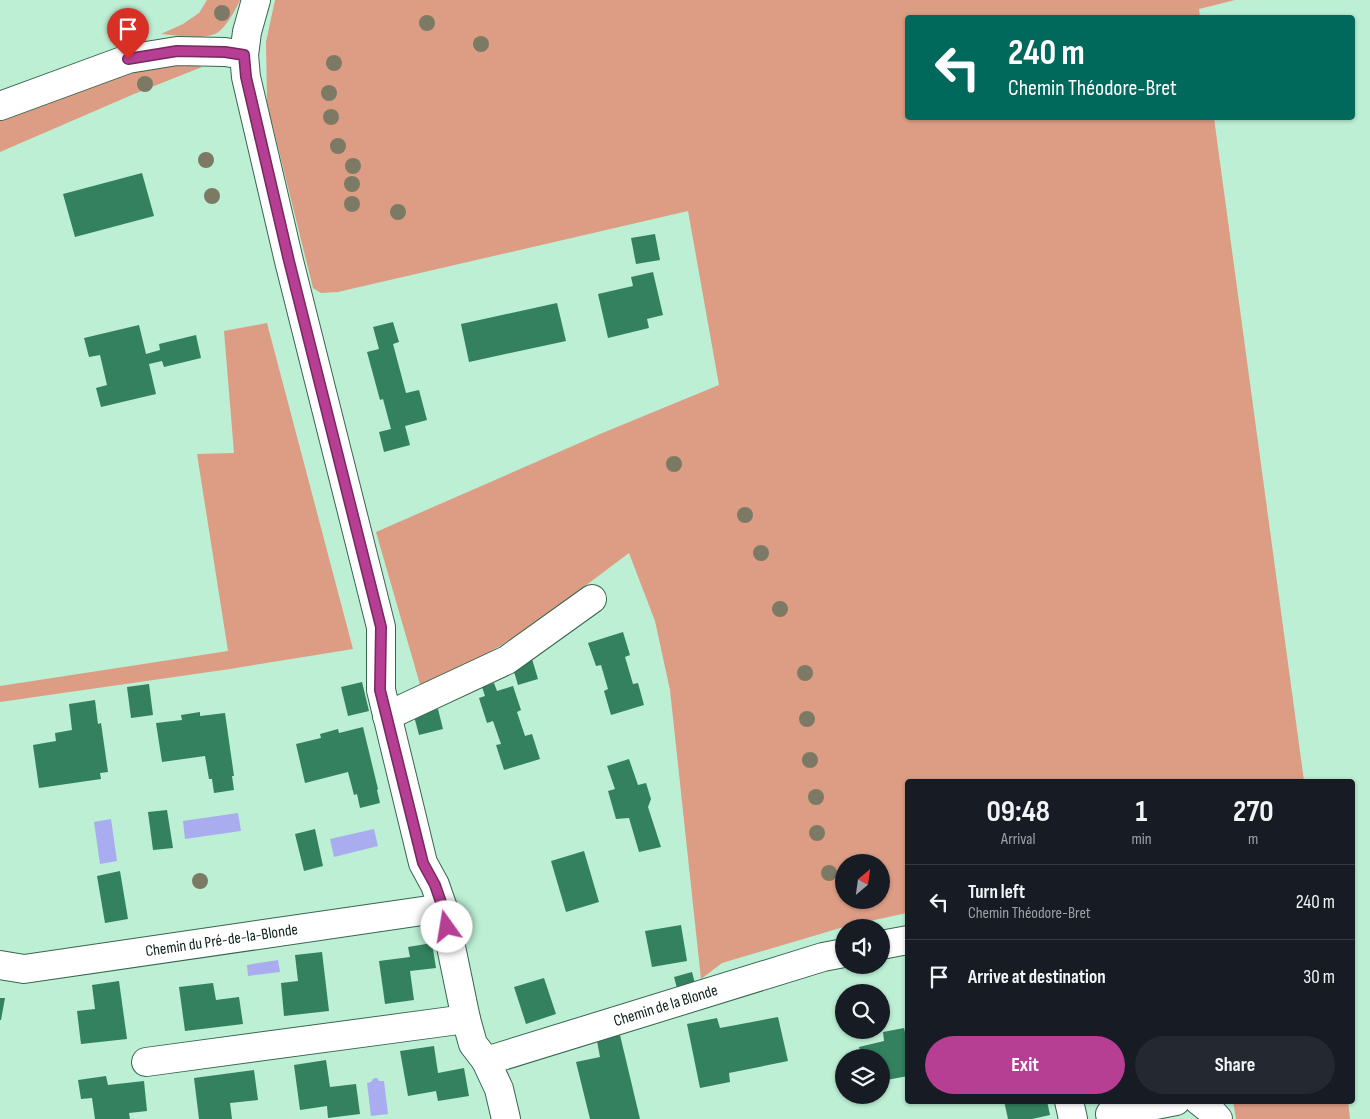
<!DOCTYPE html>
<html lang="en">
<head>
<meta charset="utf-8">
<style>
  :root { --surface:#171b24; --page:#242831; --text:#f1f3f6; --muted:#9ea1a6; --line:#363941; --accent:#b63e93 }
  body { margin:0; font-family:"Sofia Sans Condensed",sans-serif; background:var(--page); color:var(--text); height:100vh; display:flex; flex-direction:column; font-size:19px; white-space:nowrap }
  * { box-sizing:border-box; margin:0 }
  p { font-size:16px; color:var(--muted) }
  .icon { flex:none; width:28px; height:28px; fill:none; stroke:currentColor; stroke-width:2; stroke-linecap:round; stroke-linejoin:round }
  .map { position:relative; flex:1; overflow:hidden }
  .side { position:absolute; left:905px; top:779px; width:450px; height:325px; display:flex; flex-direction:column; background:var(--surface); border-radius:5px; box-shadow:0 1px 4px #0004 }
  .side>* { flex:none }
  .hud { position:absolute; left:905px; top:15px; width:450px; height:105px; border-radius:5px; box-shadow:0 1px 4px #0004; background:#00695c; color:#fff; overflow:hidden }
  .needle { width:32px; rotate:29deg }
  .tools { position:absolute; left:835px; top:854px; display:grid; gap:10px }
  .tools a { display:grid; place-items:center; width:55px; height:55px; border-radius:50%; background:var(--surface); box-shadow:0 1px 4px #0004; font-size:25px }
  .pin { position:absolute; display:grid; place-items:center; width:42px; height:42px; color:#fff; margin:-51px -21px; border-radius:50% 50% 50% 0; rotate:-45deg; box-shadow:0 0 5px #0007 }
  .pin .icon { rotate:45deg }
  .me { position:absolute; width:55px; margin:-28px; rotate:347deg; stroke-linejoin:round; filter:drop-shadow(0 0 4px #0008) }
  .turn { display:flex; align-items:center; gap:18px; height:105px; padding:0 20px; font-size:22px }
  .turn .icon { width:65px; height:65px; stroke-width:2.5 }
  .turn b { display:block; font-size:35px; line-height:42px }
  .eta { display:flex; justify-content:space-evenly; align-items:center; height:85px; text-align:center }
  .eta b { font-size:30px; font-weight:700; line-height:35px }
  .cta { display:flex; gap:10px; margin-top:auto; padding:10px 20px }
  .cta a { flex:1; height:58px; border-radius:30px; background:var(--accent); color:#fff; font-size:20px; font-weight:700; line-height:58px; text-align:center }
  .cta a+a { background:var(--page); color:var(--text) }
  ul { padding:0; list-style:none }
  li { display:flex; align-items:center; gap:15px; height:75px; padding:0 20px; border-top:1px solid var(--line) }
  li div { flex:1 }
  li b { display:block; font-size:19px }
  li em { font-style:normal }
  .map>svg:first-child { display:block }
  .green { fill:#dd9d85; fill-rule:evenodd }
  .water { fill:#a9adf0 }
  .building { fill:#33815e }
  .lines { fill:none; stroke-linecap:round; stroke-linejoin:round }
  .minor-casing { stroke:#37664f; stroke-width:30 }
  .minor { stroke:#fff; stroke-width:28 }
  .tree { fill:#7c7a64 }
  .route-casing { stroke:#762860; stroke-width:12 }
  .route { stroke:#b63e93; stroke-width:9 }
  .labels { text-anchor:middle; dominant-baseline:central; stroke-width:4.5; stroke-linejoin:round; paint-order:stroke }
  .street-label { font-size:16px; fill:#0b1f16; stroke:#fff }
</style>
</head>
<body>
<div class="map">
<svg width="1370" height="1119" viewBox="0 0 1370 1119">
  <rect width="100%" height="100%" fill="#bcefd4"/>
  <g class="green">
    <path d="M207,0H240C236,9 225,30 215,34C201,40 176,35 161,34L183,24L199,13Z"/>
    <path d="M275,0H1235L1199,9L1200,17L908,18V118H1214L1304,781H908L907,913L847,926L722,963L701,979L670,690L655,621L629,553L525,631L466,666L421,688L376,532L600,434L719,385L688,211L338,292L321,293L313,288L267,103L266,42ZM844,862H881V900H844Z"/>
    <path d="M189,64L202,67L134,94L0,152V120L108,77L137,68Z"/>
    <path d="M267,323L353,649L230,669L0,702V686L228,651L197,454L234,453L224,331Z"/>
    <path d="M1233,1101H1348L1350,1119H1236Z"/>
  </g>
  <g class="water">
    <path d="M238,813L241,831L185,839L183,821Z"/>
    <path d="M111,819L117,861L100,864L94,822Z"/>
    <path d="M374,829L378,846L334,857L330,839Z"/>
    <path d="M278,960L280,972L248,976L247,965Z"/>
    <path d="M375,1078H377L379,1081H384L388,1114L371,1116L367,1083L371,1082L373,1079Z"/>
  </g>
  <g class="building">
    <path d="M142,173L154,216L75,237L63,194Z"/>
    <path d="M655,234L660,260L636,264L631,238Z"/>
    <path d="M653,272L663,315L647,319L649,328L608,338L598,294L633,286L631,277Z"/>
    <path d="M557,303L566,341L469,362L461,324Z"/>
    <path d="M393,322L399,342L393,344L406,393L419,390L427,420L405,426L410,445L384,452L379,432L391,429L383,399L380,400L367,352L379,349L373,327Z"/>
    <path d="M139,325L146,354L160,350L159,344L196,335L201,358L164,367L162,361L149,364L156,394L101,407L96,388L107,385L100,355L89,357L84,338Z"/>
    <path d="M623,632L630,655L625,657L633,684L638,683L644,705L611,715L604,691L608,689L601,665L596,666L588,643Z"/>
    <path d="M532,659L538,679L518,685L512,665Z"/>
    <path d="M362,682L369,711L348,716L341,687Z"/>
    <path d="M494,683L497,691L513,686L521,710L517,712L525,736L532,734L540,759L504,770L496,745L501,744L493,721L487,723L479,698L485,696L482,687Z"/>
    <path d="M149,684L153,715L131,718L127,687Z"/>
    <path d="M95,700L98,724L101,723L108,772L100,773L101,779L39,788L33,745L56,741L55,733L72,730L69,704Z"/>
    <path d="M438,709L443,729L419,735L414,716Z"/>
    <path d="M200,712V716L225,713L234,776H232L234,790L214,793L212,779H209L205,756L162,762L156,723L182,720L181,715Z"/>
    <path d="M363,727L378,789L377,790L380,803L360,808L357,794L354,795L348,772L305,783L296,744L321,738L320,734L338,729L339,733Z"/>
    <path d="M629,759L638,785L646,783L651,799L648,807L661,847L639,852L629,818L616,819L608,791L615,789L607,766Z"/>
    <path d="M167,810L173,848L153,850L148,812Z"/>
    <path d="M315,829L323,866L304,871L295,834Z"/>
    <path d="M584,851L599,902L566,912L551,861Z"/>
    <path d="M120,871L128,919L105,923L97,876Z"/>
    <path d="M681,925L687,961L652,967L645,931Z"/>
    <path d="M432,943L436,968L410,971L414,1000L385,1004L379,961L410,957L408,947Z"/>
    <path d="M322,952L329,1011L284,1016L281,983L298,981L295,955Z"/>
    <path d="M692,972L696,987L678,992L674,977Z"/>
    <path d="M544,978L556,1014L526,1024L514,987Z"/>
    <path d="M119,981L127,1039L81,1044L77,1011L95,1009L92,985Z"/>
    <path d="M213,983L216,1000L239,997L243,1024L185,1031L179,987Z"/>
    <path d="M0,998H5L1,1020H0Z"/>
    <path d="M778,1017L788,1061L729,1073L730,1082L700,1088L687,1024L717,1018L720,1028Z"/>
    <path d="M904,1028L908,1044V1076L881,1081V1058H862L859,1047L884,1041L883,1032Z"/>
    <path d="M620,1035L640,1119H590L576,1062L600,1057L597,1041Z"/>
    <path d="M434,1046L438,1073L464,1068L469,1096L438,1101L436,1091L408,1096L400,1051Z"/>
    <path d="M326,1060L330,1087L356,1084L360,1114L328,1118L327,1106L300,1110L294,1065Z"/>
    <path d="M254,1070L258,1100L230,1103L232,1119H199L194,1078Z"/>
    <path d="M106,1076L108,1085L144,1081L147,1111L129,1113L130,1119H95L92,1098L81,1099L78,1080Z"/>
    <path d="M1004,1101H1047L1050,1115L1032,1119H1008Z"/>
  </g>
  <g class="lines">
    <g class="minor-casing">
      <g id="minor">
        <path d="M256,0L247,32L244,55L246,77L289,261L381,627V690L423,863L435,885L443,908L466,1019L473,1044L486,1061L499,1089L506,1119"/>
        <path d="M0,106L128,59L177,51L225,52L244,55"/>
        <path d="M387,716L507,660L592,599"/>
        <path d="M881,945L908,940"/>
        <path id="s1" d="M0,965L24,969L443,908"/>
        <path id="s2" d="M486,1061L823,957L844,953"/>
        <path d="M146,1062L466,1019"/>
        <path d="M1069,1101L1073,1119"/>
        <path d="M1199,1101L1208,1108L1218,1119"/>
        <path d="M1110,1114L1176,1101"/>
      </g>
    </g>
    <use href="#minor" class="minor"/>
  </g>
  <g class="tree">
    <circle cx="222" cy="13" r="8"/>
    <circle cx="427" cy="23" r="8"/>
    <circle cx="481" cy="44" r="8"/>
    <circle cx="334" cy="63" r="8"/>
    <circle cx="145" cy="84" r="8"/>
    <circle cx="329" cy="93" r="8"/>
    <circle cx="331" cy="117" r="8"/>
    <circle cx="338" cy="146" r="8"/>
    <circle cx="206" cy="160" r="8"/>
    <circle cx="353" cy="166" r="8"/>
    <circle cx="352" cy="184" r="8"/>
    <circle cx="212" cy="196" r="8"/>
    <circle cx="352" cy="204" r="8"/>
    <circle cx="398" cy="212" r="8"/>
    <circle cx="674" cy="464" r="8"/>
    <circle cx="745" cy="515" r="8"/>
    <circle cx="761" cy="553" r="8"/>
    <circle cx="780" cy="609" r="8"/>
    <circle cx="805" cy="673" r="8"/>
    <circle cx="807" cy="719" r="8"/>
    <circle cx="810" cy="760" r="8"/>
    <circle cx="816" cy="797" r="8"/>
    <circle cx="817" cy="833" r="8"/>
    <circle cx="829" cy="873" r="8"/>
    <circle cx="200" cy="881" r="8"/>
  </g>
  <g class="lines">
    <g class="route-casing">
      <path id="route" d="M128,59L177,51L225,52L244,55L246,77L289,261L381,627L380,690L423,863L435,885L443,908L447,927"/>
    </g>
    <use href="#route" class="route"/>
  </g>
  <g class="labels">
    <g class="street-label">
      <text stroke="none"><textPath href="#s1" startOffset="224">Chemin du Pré-de-la-Blonde</textPath></text>
      <text stroke="none"><textPath href="#s2" startOffset="188">Chemin de la Blonde</textPath></text>
    </g>
  </g>
</svg>
<div class="tools">
<a><svg class="needle" viewBox="-14 -14 28 28"><path d="M0-13l5 13h-10z" fill="#e53935"/><path d="M0 13l5-13h-10z" fill="#9ea1a6"/></svg></a>
<a><svg class="icon" aria-label="sound" viewBox="0 0 24 24"><path d="M4 9h4l5-4v14l-5-4H4zM17 9q2 3 0 6"/></svg></a>
<a><svg class="icon" aria-label="search" viewBox="0 0 24 24"><circle cx="10" cy="10" r="6"/><path d="M15 15l6 6"/></svg></a>
<a><svg class="icon" aria-label="layers" viewBox="0 0 24 24"><path d="M12 4l9 5-9 5-9-5zM3 14l9 5 9-5"/></svg></a>
</div>
<div class="pin" style="left:128px;top:59px;background:#d93025"><svg class="icon" aria-label="arrive" viewBox="0 0 24 24"><path d="M6 21V4h12l-3 4 3 4H6"/></svg></div>
<svg class="me" style="left:447px;top:927px" viewBox="-20 -20 40 40"><circle r="19" fill="#fff"/><path d="M0-13L10 11 0 6-10 11z" fill="#b63e93"/></svg>
<div class="hud">
<div class="turn"><svg class="icon" aria-label="left" viewBox="0 0 24 24"><path d="M17 20v-9H6M10 6l-5 5 5 5"/></svg><div><b>240 m</b>Chemin Théodore-Bret</div></div>
</div>
<section class="side">
<div class="eta">
<div><b>09:48</b><p>Arrival</p></div>
<div><b>1</b><p>min</p></div>
<div><b>270</b><p>m</p></div>
</div>
<ul>
<li><svg class="icon" aria-label="left" viewBox="0 0 24 24"><path d="M17 20v-9H6M10 6l-5 5 5 5"/></svg><div><b>Turn left</b><p>Chemin Théodore-Bret</p></div><em>240 m</em></li>
<li><svg class="icon" aria-label="arrive" viewBox="0 0 24 24"><path d="M6 21V4h12l-3 4 3 4H6"/></svg><div><b>Arrive at destination</b></div><em>30 m</em></li>
</ul>
<div class="cta"><a>Exit</a><a>Share</a></div>
</section>
</div>
</body>
</html>
